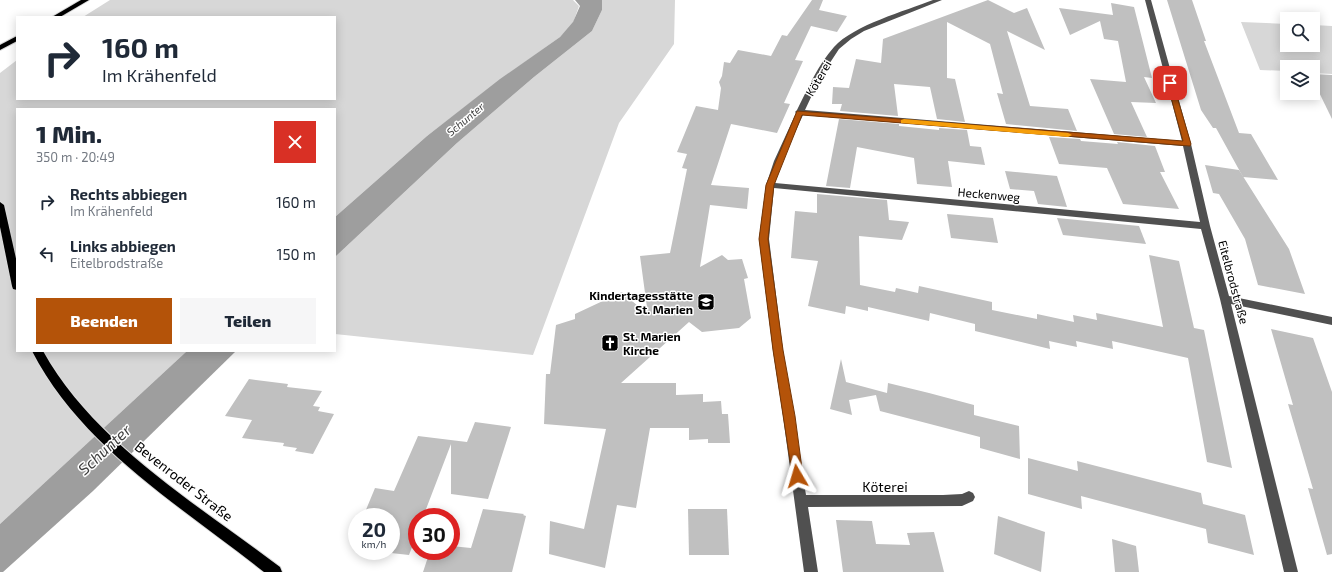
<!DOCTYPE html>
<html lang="de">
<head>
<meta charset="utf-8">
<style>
  :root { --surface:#fff; --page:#f6f6f7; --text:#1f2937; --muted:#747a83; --accent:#b45309 }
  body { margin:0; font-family:"Exo 2",sans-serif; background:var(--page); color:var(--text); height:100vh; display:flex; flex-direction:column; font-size:15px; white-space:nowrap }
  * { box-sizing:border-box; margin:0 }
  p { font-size:13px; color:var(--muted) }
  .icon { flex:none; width:22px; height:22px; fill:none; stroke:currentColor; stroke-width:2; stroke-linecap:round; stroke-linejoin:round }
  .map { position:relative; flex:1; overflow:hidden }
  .drawer { position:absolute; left:16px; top:108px; width:320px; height:244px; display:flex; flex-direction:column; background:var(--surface); border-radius:0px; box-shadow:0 2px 10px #0003 }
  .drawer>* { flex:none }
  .banner { position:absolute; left:16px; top:16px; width:320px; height:84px; border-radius:0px; box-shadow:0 2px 10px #0003; background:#fff; color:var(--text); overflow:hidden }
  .tools { position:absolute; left:1280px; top:12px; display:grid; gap:8px }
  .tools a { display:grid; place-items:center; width:40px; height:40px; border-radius:0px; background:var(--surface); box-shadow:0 2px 10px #0003; font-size:20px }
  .speed { position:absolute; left:348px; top:508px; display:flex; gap:8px; font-size:20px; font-weight:700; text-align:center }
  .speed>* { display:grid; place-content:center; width:52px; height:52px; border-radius:50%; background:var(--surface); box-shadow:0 2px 10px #0003; line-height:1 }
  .speed small { font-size:10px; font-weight:400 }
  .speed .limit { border:6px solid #d22; background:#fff; color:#111 }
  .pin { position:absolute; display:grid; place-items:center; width:34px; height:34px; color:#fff; margin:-17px; border-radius:8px; box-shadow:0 2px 6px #0006 }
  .me { position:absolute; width:44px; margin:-22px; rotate:353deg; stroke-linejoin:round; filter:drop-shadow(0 0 3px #0008) }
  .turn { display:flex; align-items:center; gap:14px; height:84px; padding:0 20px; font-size:18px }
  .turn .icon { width:52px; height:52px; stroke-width:2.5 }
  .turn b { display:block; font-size:28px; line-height:34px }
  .round { display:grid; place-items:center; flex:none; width:42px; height:42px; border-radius:0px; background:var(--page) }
  .overview { display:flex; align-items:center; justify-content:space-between; height:68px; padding:0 20px }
  h1 { font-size:24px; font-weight:800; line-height:30px }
  .primary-button { display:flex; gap:8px; margin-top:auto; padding:8px 20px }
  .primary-button a { flex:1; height:46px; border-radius:0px; background:var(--accent); color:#fff; font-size:16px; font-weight:800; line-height:46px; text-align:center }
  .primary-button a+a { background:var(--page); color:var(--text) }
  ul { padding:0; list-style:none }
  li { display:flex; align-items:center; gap:12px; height:52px; padding:0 20px }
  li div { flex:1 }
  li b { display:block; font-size:15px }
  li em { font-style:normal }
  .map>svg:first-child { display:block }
  .green { fill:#d7d7d7 }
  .water { fill:#9e9e9e }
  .building { fill:#c0c0c0 }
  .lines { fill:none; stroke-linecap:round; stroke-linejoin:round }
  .major-casing { stroke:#dbdbdb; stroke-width:2 }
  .minor { fill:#505050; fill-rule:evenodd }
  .major { fill:#000; fill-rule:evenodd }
  .route { fill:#b45309; stroke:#753606 }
  .slow { fill:#f59e0b }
  .labels { text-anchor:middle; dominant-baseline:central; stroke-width:3; stroke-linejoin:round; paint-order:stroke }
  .far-water-label { font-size:11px; font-style:italic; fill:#3f3f3f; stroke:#fff }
  .street-label { font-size:12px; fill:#000; stroke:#fff }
  .poi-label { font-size:12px; font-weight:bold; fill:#000; stroke:#fff; text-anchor:end }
  .near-street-label { font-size:14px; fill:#000; stroke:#fff }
  .near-water-label { font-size:16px; font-style:italic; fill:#3f3f3f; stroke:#fff }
</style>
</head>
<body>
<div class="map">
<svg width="1332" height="572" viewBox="0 0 1332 572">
  <rect width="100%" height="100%" fill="#fff"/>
  <g class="green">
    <path d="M110,0H573L579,6L573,23L560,37L501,79L427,136L335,217V109H17V351H187L0,524V73L17,60V99H335V17H83Z"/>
    <path d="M602,0H675L674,44L619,123L533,355L335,334V257L457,143L534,77L592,31L602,10Z"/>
    <path d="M1241,22L1287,24V45H1313V25L1332,26V74L1313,73V67H1287V71L1260,70Z"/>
  </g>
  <g class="water">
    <path d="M575,0H602V10L592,31L534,77L457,143L335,257V217L427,136L500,79L560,37L573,22L580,6Z"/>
    <path d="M187,351H236L93,491L3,572H0V524Z"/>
  </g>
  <g class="building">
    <path d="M812,0H823L819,10L847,16L837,32L811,26L795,60L803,61L784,103L790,104L777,133L731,124L711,185L749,188L747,209L710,205L700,267L722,255L728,260L742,259L748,278L744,279L751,318L739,328L702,332L689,322L621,383H676V395L703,394V402L721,401L722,414H728L730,443H708V439L689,440V428H650L636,508L617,505L605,568L549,554L550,521L584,529L606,429L544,424L546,374H550L556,325L575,319V314L622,292L648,315L640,256L670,253L687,169L682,168L687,154L677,152L696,106L718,110L721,88L719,82L722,76L724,62L730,63L738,50L771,56L782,35L787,36Z"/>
    <path d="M988,0L1014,13L1027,8L1045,50L1007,31L1030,106L1068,109L1077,131L1006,124L997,93L1003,94L990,44L947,22V78L955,79L965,122L937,119L930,87L894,84L898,116L840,111L842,104H832L833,87L849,88L856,59L881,63L883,39Z"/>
    <path d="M1167,0H1192L1206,41H1204L1239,133L1251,134L1278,180L1243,177L1216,128H1213L1201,110Z"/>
    <path d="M1111,3L1134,7L1152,78L1144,77L1156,103L1131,102L1147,137L1114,134L1090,79L1126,82L1118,41L1104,39L1100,21L1070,35L1059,8L1113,15Z"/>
    <path d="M1313,74L1332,75V119L1313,80Z"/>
    <path d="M839,119L899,124V126L939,130V128L967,130L970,146L981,147L985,165L948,161L952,187L917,184L914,158L857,147L850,188L826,186Z"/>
    <path d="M1049,137L1080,139L1081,141L1118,144L1117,142L1155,146L1165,172H1160L1179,209L1123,204L1107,168L1059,164Z"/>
    <path d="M1205,165L1239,170L1289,249L1305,294L1258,285L1245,239L1219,194L1213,193Z"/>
    <path d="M1005,171L1057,176L1067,207L1038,204L1034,191L1010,189Z"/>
    <path d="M817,194L887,200L889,220L909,222L902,240L859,236L860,285L895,292L896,288L918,293L919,286L992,302V310L1037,319V314L1074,322L1073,315L1097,320L1096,313L1163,327L1149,255L1179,261L1194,328L1204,330L1232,468L1207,462L1188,358L1112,341L1113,349L1076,341L1077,347L1049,341L1050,349L975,331V324L930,313L929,321L868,307V311L846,306L845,314L808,306L818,261L791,258L795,211L817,213Z"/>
    <path d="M947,214L993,218L998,243L951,238Z"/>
    <path d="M1057,218L1139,226L1146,244L1063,235Z"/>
    <path d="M1271,329L1313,338L1332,392V554L1327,555L1308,488L1313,489L1288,404L1293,405Z"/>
    <path d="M841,359L846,382L887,393L888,383L929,393L974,405V415L1019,426L1020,459L980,448V437L880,411L876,395L849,400L852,415L830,409Z"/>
    <path d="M249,379L288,384L287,387L322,391L313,406L320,407L318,411L334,414L313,454L295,451L297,448L283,446L284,443L242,438L252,420L225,416Z"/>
    <path d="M475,422L511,427L488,499L451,494V444L423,517H417V534L409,555L391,553V517H363L375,488L394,491L418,436L467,442Z"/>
    <path d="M1028,458L1078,471L1077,461L1201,493L1203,504L1245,515L1254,555L1208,543L1206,529L1081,496L1082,509L1028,494Z"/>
    <path d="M483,509L524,514L523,515L526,516L512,572H423L430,551H451V546L471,548Z"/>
    <path d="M688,509H727L729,555H689Z"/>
    <path d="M998,516L1045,532L1041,572L994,554Z"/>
    <path d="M836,520L872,521L876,544L910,545L907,533L934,532L944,572H843Z"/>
    <path d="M1112,539L1136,546L1139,572H1115Z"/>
  </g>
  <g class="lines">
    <g class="major-casing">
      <g id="major">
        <path d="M81,0H89L60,17H52Z"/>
        <path d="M17,36V41L0,50V45Z"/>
        <path d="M0,202L4,205L17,263V290L13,289L12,286L0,227Z"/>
        <path d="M32,351H43C94,443 197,504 280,567L282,572H264C181,506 82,448 32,351Z"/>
      </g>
    </g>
    <path class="minor" d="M933,0H942L864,31L851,39L839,49L820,78L805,110L1182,141L1145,0H1151L1191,144L1210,226L1229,296L1332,317V325L1231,304L1298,572H1284L1220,299L1201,229L774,188L769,239L783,351L806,495H943L962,494L969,491L973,493L975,497L973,501L962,506L808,507L818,572H804L783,416L773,351L759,239L766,185L774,161L796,113L795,112L797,110C808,88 818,65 834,47C854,25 905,11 933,0ZM803,115L1183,146L1200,222L775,183L782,161Z"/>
    <use href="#major" class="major"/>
  </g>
  <path class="route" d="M1168,81L1173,83L1191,144L1190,146L802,115L774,185L768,239L783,350L795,416L803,476L801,480L797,482L793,480L773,350L759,239L766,185L797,111L1183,141L1167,83Z"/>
  <path class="slow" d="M904,119L1068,133L1072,135L1068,137L901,123V120Z"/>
  <defs>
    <g id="school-square" transform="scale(0.9)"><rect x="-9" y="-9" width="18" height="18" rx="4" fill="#000" stroke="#fff"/><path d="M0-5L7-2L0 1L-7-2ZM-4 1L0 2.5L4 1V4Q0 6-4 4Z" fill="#fff"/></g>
    <g id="church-square" transform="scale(0.9)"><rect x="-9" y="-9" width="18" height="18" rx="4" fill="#000" stroke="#fff"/><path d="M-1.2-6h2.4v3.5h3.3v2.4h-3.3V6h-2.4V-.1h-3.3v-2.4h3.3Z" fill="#fff"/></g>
  </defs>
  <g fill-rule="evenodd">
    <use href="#school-square" x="706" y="302"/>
    <use href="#church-square" x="610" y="343"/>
  </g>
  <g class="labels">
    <g class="far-water-label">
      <text transform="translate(465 119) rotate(-40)">Schunter</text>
    </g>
    <g class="street-label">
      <text transform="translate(818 78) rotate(-60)">Köterei</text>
      <text transform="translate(989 194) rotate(5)">Heckenweg</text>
      <text transform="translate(1234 282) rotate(75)">Eitelbrodstraße</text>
    </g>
    <g class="poi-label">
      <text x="693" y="295">Kindertagesstätte<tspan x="693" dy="14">St. Marien</tspan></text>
      <text x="623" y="336" text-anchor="start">St. Marien<tspan x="623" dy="14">Kirche</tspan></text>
    </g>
    <g class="near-street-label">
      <text transform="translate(184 481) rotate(38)">Bevenroder Straße</text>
      <text x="885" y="486">Köterei</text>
    </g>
    <g class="near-water-label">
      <text transform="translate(104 449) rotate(-43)">Schunter</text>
    </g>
  </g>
</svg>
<div class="tools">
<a><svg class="icon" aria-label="search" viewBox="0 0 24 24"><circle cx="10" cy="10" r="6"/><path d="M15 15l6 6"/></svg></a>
<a><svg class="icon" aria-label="layers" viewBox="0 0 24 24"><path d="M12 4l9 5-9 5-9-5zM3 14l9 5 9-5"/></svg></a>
</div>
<div class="speed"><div>20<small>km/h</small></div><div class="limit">30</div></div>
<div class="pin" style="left:1170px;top:83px;background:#d93025"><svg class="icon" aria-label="arrive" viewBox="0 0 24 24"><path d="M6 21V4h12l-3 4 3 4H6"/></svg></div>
<svg class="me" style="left:797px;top:476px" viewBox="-20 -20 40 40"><path d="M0-17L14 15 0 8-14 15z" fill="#b45309" stroke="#fff" stroke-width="4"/></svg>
<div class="banner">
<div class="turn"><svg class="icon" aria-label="right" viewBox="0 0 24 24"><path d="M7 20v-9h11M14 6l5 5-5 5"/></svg><div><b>160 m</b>Im Krähenfeld</div></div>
</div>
<section class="drawer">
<div class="overview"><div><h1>1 Min.</h1><p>350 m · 20:49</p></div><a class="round" style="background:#d93025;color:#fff"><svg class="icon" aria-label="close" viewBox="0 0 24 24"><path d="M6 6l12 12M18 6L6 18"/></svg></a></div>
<ul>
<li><svg class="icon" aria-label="right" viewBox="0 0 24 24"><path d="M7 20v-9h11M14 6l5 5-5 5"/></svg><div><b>Rechts abbiegen</b><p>Im Krähenfeld</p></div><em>160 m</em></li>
<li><svg class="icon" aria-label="left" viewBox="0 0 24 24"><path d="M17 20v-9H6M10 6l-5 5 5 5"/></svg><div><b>Links abbiegen</b><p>Eitelbrodstraße</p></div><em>150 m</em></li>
</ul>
<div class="primary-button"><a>Beenden</a><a>Teilen</a></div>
</section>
</div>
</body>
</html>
